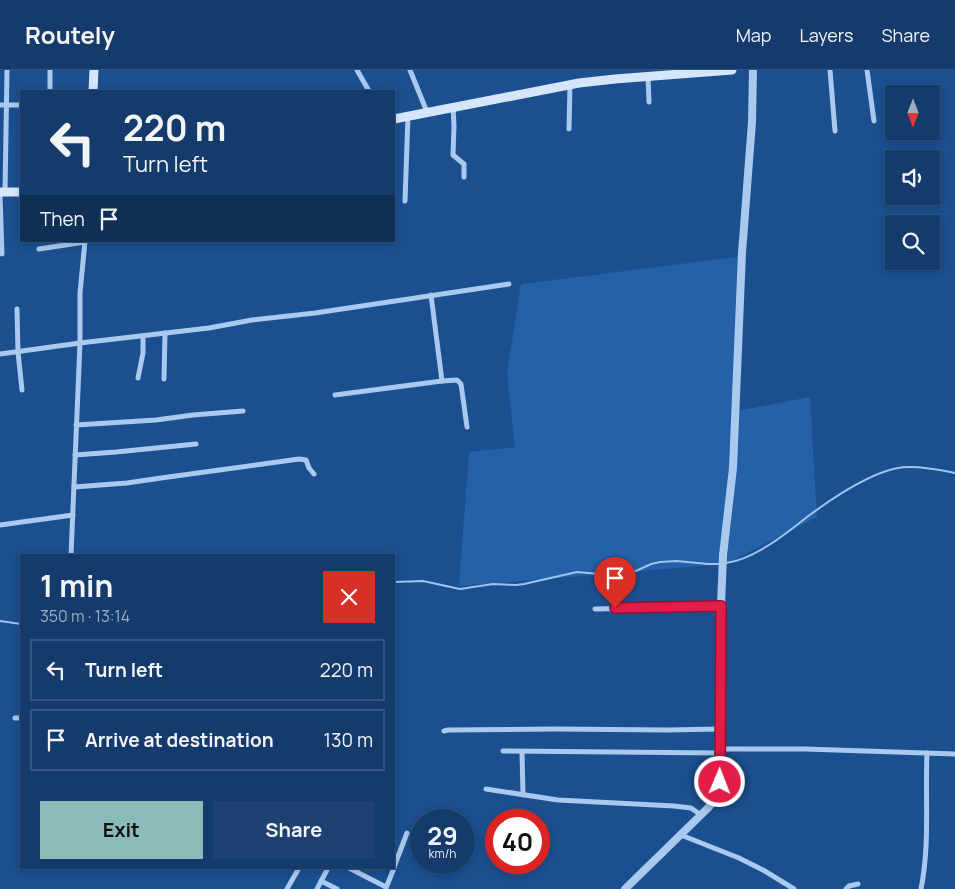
<!DOCTYPE html>
<html lang="en">
<head>
<meta charset="utf-8">
<style>
  :root { --surface:#143b6b; --page:#1d4271; --text:#f1f3f6; --muted:#9dadc1; --line:#33557e; --accent:#8bbbb9 }
  body { margin:0; font-family:Manrope,sans-serif; background:var(--page); color:var(--text); height:100vh; display:flex; flex-direction:column; font-size:19px; white-space:nowrap }
  * { box-sizing:border-box; margin:0 }
  p { font-size:16px; color:var(--muted) }
  .icon { flex:none; width:28px; height:28px; fill:none; stroke:currentColor; stroke-width:2; stroke-linecap:round; stroke-linejoin:round }
  .map { position:relative; flex:1; overflow:hidden }
  .panel { position:absolute; left:20px; top:484px; width:375px; height:315px; display:flex; flex-direction:column; background:var(--surface); border-radius:0px; box-shadow:0 2px 8px #0003,0 0 0 1px var(--line) }
  .panel>* { flex:none }
  .guide { position:absolute; left:20px; top:20px; width:375px; height:152px; border-radius:0px; box-shadow:0 2px 8px #0003,0 0 0 1px var(--line); background:#143b6b; color:var(--text); overflow:hidden }
  .needle { width:32px; rotate:180deg }
  .controls { position:absolute; left:885px; top:15px; display:grid; gap:10px }
  .controls a { display:grid; place-items:center; width:55px; height:55px; border-radius:0px; background:var(--surface); box-shadow:0 2px 8px #0003,0 0 0 1px var(--line); font-size:25px }
  .speed { position:absolute; left:410px; top:739px; display:flex; gap:10px; font-size:25px; font-weight:700; text-align:center }
  .speed>* { display:grid; place-content:center; width:65px; height:65px; border-radius:50%; background:var(--surface); box-shadow:0 2px 8px #0003,0 0 0 1px var(--line); line-height:1 }
  .speed small { font-size:12px; font-weight:400 }
  .speed .limit { border:8px solid #d22; background:#fff; color:#111 }
  .pin { position:absolute; display:grid; place-items:center; width:42px; height:42px; color:#fff; margin:-51px -21px; border-radius:50% 50% 50% 0; rotate:-45deg; box-shadow:0 0 5px #0007 }
  .pin .icon { rotate:45deg }
  .me { position:absolute; width:55px; margin:-28px; rotate:1deg; stroke-linejoin:round; filter:drop-shadow(0 0 4px #0008) }
  .turn { display:flex; align-items:center; gap:18px; height:105px; padding:0 20px; font-size:22px }
  .turn .icon { width:65px; height:65px; stroke-width:2.5 }
  .turn b { display:block; font-size:35px; line-height:42px }
  .then { display:flex; align-items:center; height:48px; padding:0 20px; background:#0003; gap:10px; font-size:19px }
  .round { display:grid; place-items:center; flex:none; width:52px; height:52px; border-radius:0px; background:var(--page) }
  .overview { display:flex; align-items:center; justify-content:space-between; height:85px; padding:0 20px }
  h1 { font-size:30px; font-weight:700; line-height:38px }
  .button { display:flex; gap:10px; margin-top:auto; padding:10px 20px }
  .button a { flex:1; height:58px; border-radius:0px; background:var(--accent); color:#111; font-size:20px; font-weight:700; line-height:58px; text-align:center }
  .button a+a { background:var(--page); color:var(--text) }
  ul { padding:0; list-style:none }
  li { display:flex; align-items:center; gap:15px; height:62px; margin:0 10px 8px; padding:0 10px; border:2px solid var(--line); border-radius:0px }
  li div { flex:1 }
  li b { display:block; font-size:19px }
  li em { font-style:normal }
  header { display:flex; align-items:center; gap:30px; box-sizing:border-box; height:70px; padding:0 25px; background:var(--surface); border-bottom:1px solid var(--line) }
  header strong { font-size:24px }
  nav { display:flex; gap:28px; margin-inline-start:auto; font-size:18px }
  .map>svg:first-child { display:block }
  .green { fill:#2461a8 }
  .lines { fill:none; stroke-linecap:round; stroke-linejoin:round }
  .stream { stroke:#9cc4f0; stroke-width:2 }
  .minor { stroke:#a9c9ee; stroke-width:5 }
  .tertiary { stroke:#a9c9ee; stroke-width:8 }
  .secondary { stroke:#d6e6fa; stroke-width:9 }
  .route-casing { stroke:#92132f; stroke-width:12 }
  .route { stroke:#e11d48; stroke-width:9 }
</style>
</head>
<body>
<header>
<strong>Routely</strong>
<nav><a>Map</a><a>Layers</a><a>Share</a></nav>
</header>
<div class="map">
<svg width="955" height="819" viewBox="0 0 955 819">
  <rect width="100%" height="100%" fill="#1b4f8f"/>
  <path class="green" d="M744,186L737,341L810,327L817,447L726,494L459,516L469,382L515,377L507,303L521,214Z"/>
  <g class="lines">
    <g class="stream">
      <path d="M726,493C749,490 775,472 793,458C819,437 865,404 898,398C913,395 940,400 955,403"/>
      <path d="M394,512L423,511L460,519L493,514L516,515L524,514L577,502L599,504L605,507L615,506L636,501L651,494L660,492L677,491L708,494H719"/>
      <path d="M0,551L21,554"/>
    </g>
    <g class="minor">
      <path d="M357,0L369,21"/>
      <path d="M410,0L427,42"/>
      <path d="M830,0L835,61"/>
      <path d="M867,0L874,51"/>
      <path d="M648,6L649,32"/>
      <path d="M50,21V0"/>
      <path d="M0,35H21"/>
      <path d="M453,37L454,56L453,85L464,94V107"/>
      <path d="M569,59L570,15"/>
      <path d="M5,122L7,0"/>
      <path d="M0,126L2,184"/>
      <path d="M405,131L408,46"/>
      <path d="M39,179L85,172"/>
      <path d="M17,239L18,282L22,320"/>
      <path d="M0,284L80,273L209,258L252,250L315,243L509,214"/>
      <path d="M138,308L143,283V266"/>
      <path d="M164,309L165,263"/>
      <path d="M442,311L457,310L461,314L467,357"/>
      <path d="M335,325L442,311L431,225"/>
      <path d="M76,355L156,350L193,345L243,341"/>
      <path d="M75,385L116,382L196,374"/>
      <path d="M74,417L127,413L161,408L299,389L306,390L309,398L314,404"/>
      <path d="M0,455L73,445"/>
      <path d="M71,485L80,273V223L85,171"/>
      <path d="M595,539L721,536"/>
      <path d="M15,648H21"/>
      <path d="M444,661L448,660L555,659L667,660L720,659"/>
      <path d="M720,679H805L955,684"/>
      <path d="M503,681L720,683"/>
      <path d="M522,682L523,725"/>
      <path d="M486,719L558,730L674,736L691,738L701,745"/>
      <path d="M681,765L739,788L763,800L794,819"/>
      <path d="M394,797L407,763"/>
      <path d="M349,798L386,817"/>
      <path d="M321,811L337,819"/>
      <path d="M386,818L394,798"/>
      <path d="M287,819L299,798"/>
      <path d="M317,819L328,798"/>
      <path d="M846,819L849,816L858,814"/>
      <path d="M921,819C930,775 925,728 927,683"/>
    </g>
    <path class="tertiary" d="M625,819L708,738L717,726L720,712L721,536L723,485L733,398L742,183L752,52L753,0"/>
    <g class="secondary">
      <path d="M93,21L94,0"/>
      <path d="M394,49L579,13L615,9L732,0"/>
      <path d="M0,122H21"/>
    </g>
  </g>
  <g class="lines">
    <g class="route-casing">
      <path id="route" d="M615,538L721,536L720,712"/>
    </g>
    <use href="#route" class="route"/>
  </g>
</svg>
<div class="controls">
<a><svg class="needle" viewBox="-14 -14 28 28"><path d="M0-13l5 13h-10z" fill="#e53935"/><path d="M0 13l5-13h-10z" fill="#9dadc1"/></svg></a>
<a><svg class="icon" aria-label="sound" viewBox="0 0 24 24"><path d="M4 9h4l5-4v14l-5-4H4zM17 9q2 3 0 6"/></svg></a>
<a><svg class="icon" aria-label="search" viewBox="0 0 24 24"><circle cx="10" cy="10" r="6"/><path d="M15 15l6 6"/></svg></a>
</div>
<div class="speed"><div>29<small>km/h</small></div><div class="limit">40</div></div>
<div class="pin" style="left:615px;top:538px;background:#d93025"><svg class="icon" aria-label="arrive" viewBox="0 0 24 24"><path d="M6 21V4h12l-3 4 3 4H6"/></svg></div>
<svg class="me" style="left:720px;top:712px" viewBox="-20 -20 40 40"><circle r="17" fill="#e11d48" stroke="#fff" stroke-width="3"/><path d="M0-11L8 9 0 5-8 9z" fill="#fff"/></svg>
<div class="guide">
<div class="turn"><svg class="icon" aria-label="left" viewBox="0 0 24 24"><path d="M17 20v-9H6M10 6l-5 5 5 5"/></svg><div><b>220 m</b>Turn left</div></div>
<div class="then">Then<svg class="icon" aria-label="arrive" viewBox="0 0 24 24"><path d="M6 21V4h12l-3 4 3 4H6"/></svg></div>
</div>
<section class="panel">
<div class="overview"><div><h1>1 min</h1><p>350 m · 13:14</p></div><a class="round" style="background:#d93025;color:#fff"><svg class="icon" aria-label="close" viewBox="0 0 24 24"><path d="M6 6l12 12M18 6L6 18"/></svg></a></div>
<ul>
<li><svg class="icon" aria-label="left" viewBox="0 0 24 24"><path d="M17 20v-9H6M10 6l-5 5 5 5"/></svg><div><b>Turn left</b></div><em>220 m</em></li>
<li><svg class="icon" aria-label="arrive" viewBox="0 0 24 24"><path d="M6 21V4h12l-3 4 3 4H6"/></svg><div><b>Arrive at destination</b></div><em>130 m</em></li>
</ul>
<div class="button"><a>Exit</a><a>Share</a></div>
</section>
</div>
</body>
</html>
